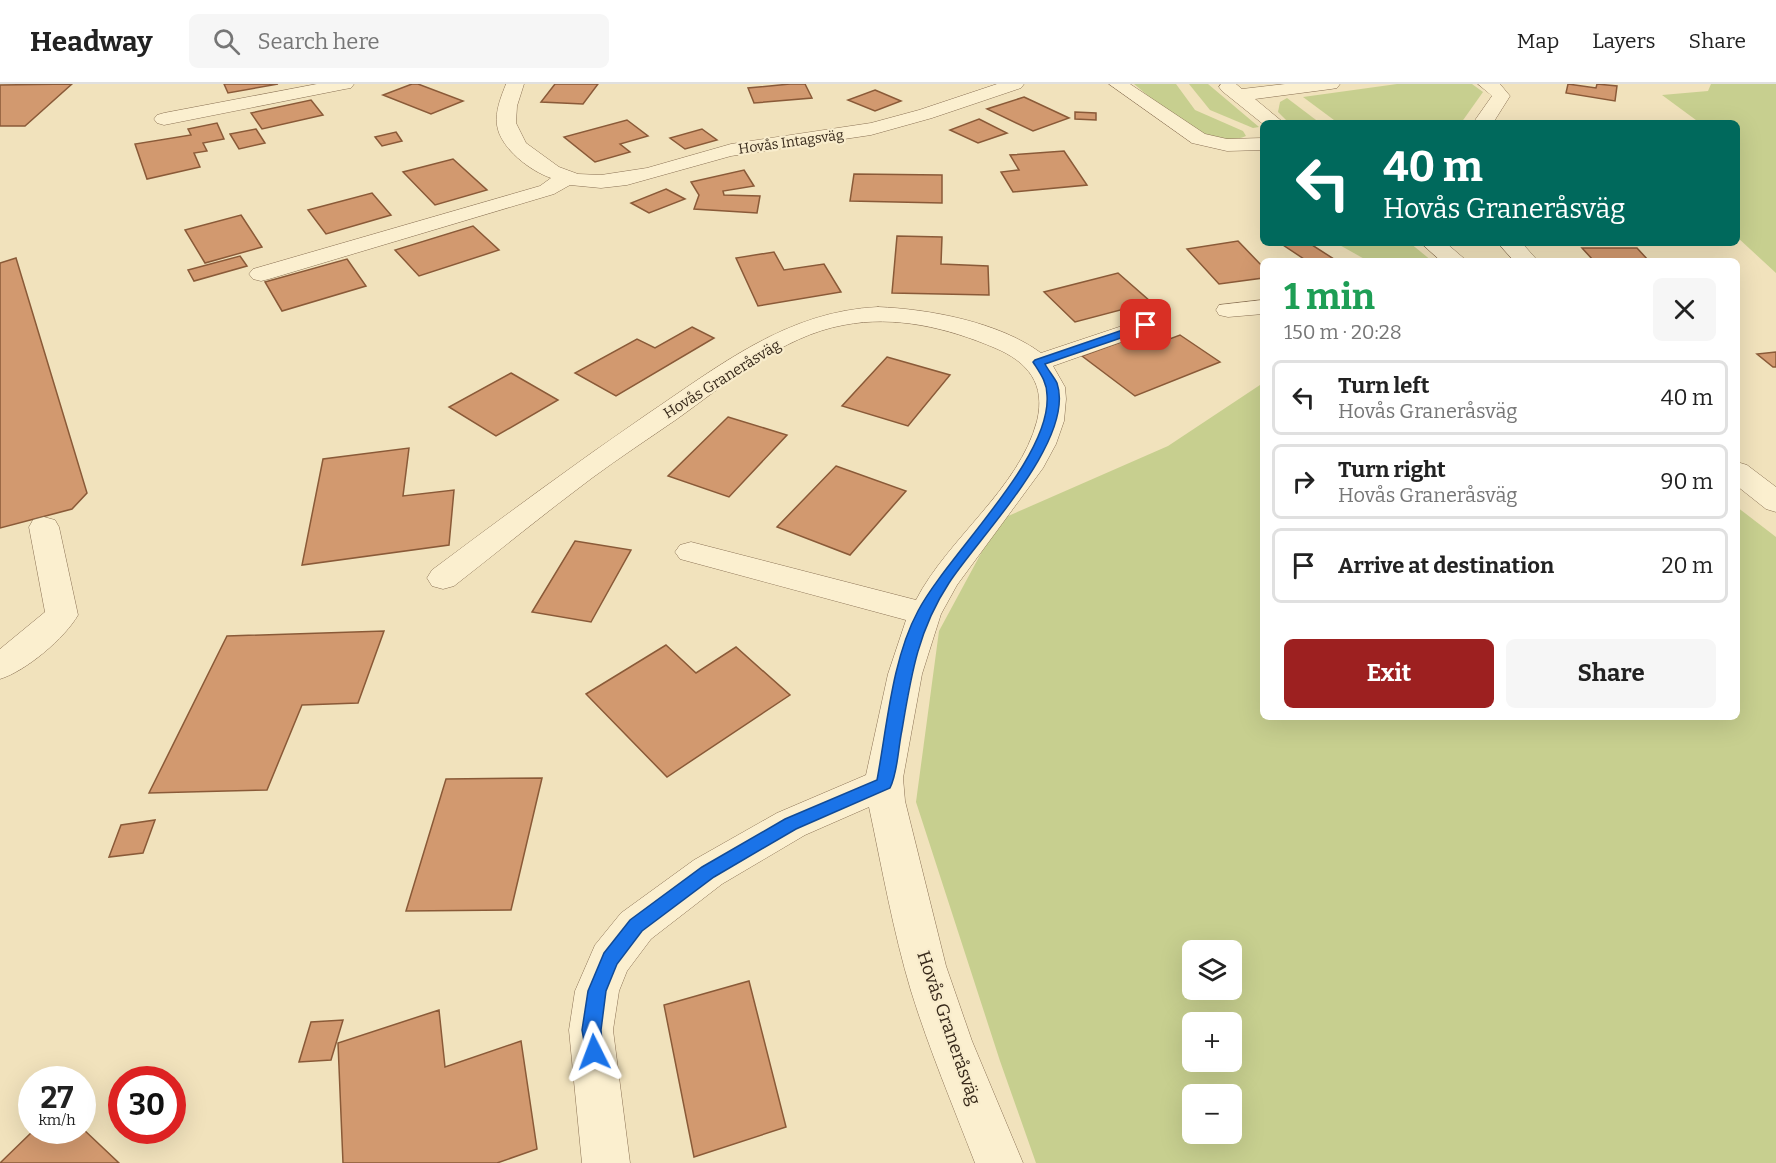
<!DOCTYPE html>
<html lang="en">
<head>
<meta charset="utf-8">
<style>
  :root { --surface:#fff; --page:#f6f6f6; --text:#222; --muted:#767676; --line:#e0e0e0; --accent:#9d2020 }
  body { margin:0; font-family:Bitter,serif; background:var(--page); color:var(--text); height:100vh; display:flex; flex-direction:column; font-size:22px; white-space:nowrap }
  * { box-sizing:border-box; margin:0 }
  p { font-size:20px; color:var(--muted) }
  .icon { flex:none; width:33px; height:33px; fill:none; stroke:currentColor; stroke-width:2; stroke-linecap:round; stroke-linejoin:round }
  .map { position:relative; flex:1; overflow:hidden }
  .side { position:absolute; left:1260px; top:174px; width:480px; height:462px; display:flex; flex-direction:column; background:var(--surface); border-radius:9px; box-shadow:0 6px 24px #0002 }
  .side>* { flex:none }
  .banner { position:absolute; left:1260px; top:36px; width:480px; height:126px; border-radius:9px; box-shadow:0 6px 24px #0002; background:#00695c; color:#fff; overflow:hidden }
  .tools { position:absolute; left:1182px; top:856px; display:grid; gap:12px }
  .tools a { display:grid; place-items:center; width:60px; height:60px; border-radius:9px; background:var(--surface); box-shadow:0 6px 24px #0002; font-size:30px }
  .speed { position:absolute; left:18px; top:982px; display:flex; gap:12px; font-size:30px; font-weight:700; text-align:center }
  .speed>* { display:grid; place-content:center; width:78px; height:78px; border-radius:50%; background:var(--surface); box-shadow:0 6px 24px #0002; line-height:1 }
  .speed small { font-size:15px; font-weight:400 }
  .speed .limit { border:9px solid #d22; background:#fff; color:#111 }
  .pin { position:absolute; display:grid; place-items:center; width:51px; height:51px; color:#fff; margin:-26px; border-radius:12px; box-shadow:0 3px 9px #0006 }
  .me { position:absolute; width:66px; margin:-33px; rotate:357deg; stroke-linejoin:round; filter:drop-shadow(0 0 4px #0008) }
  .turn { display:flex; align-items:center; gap:21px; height:126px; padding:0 24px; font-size:27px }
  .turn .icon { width:78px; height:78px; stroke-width:2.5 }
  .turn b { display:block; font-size:42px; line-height:51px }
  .round { display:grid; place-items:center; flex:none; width:63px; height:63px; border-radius:9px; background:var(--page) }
  .head { display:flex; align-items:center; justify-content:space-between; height:102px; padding:0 24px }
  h1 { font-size:36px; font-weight:700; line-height:45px; color:#1e9e55 }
  .button { display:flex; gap:12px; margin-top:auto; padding:12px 24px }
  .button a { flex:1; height:69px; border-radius:9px; background:var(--accent); color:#fff; font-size:24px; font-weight:700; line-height:69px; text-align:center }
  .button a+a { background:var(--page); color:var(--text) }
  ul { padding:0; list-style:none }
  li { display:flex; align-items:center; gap:18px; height:75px; margin:0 12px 9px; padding:0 12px; border:3px solid var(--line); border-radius:9px }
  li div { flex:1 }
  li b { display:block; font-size:22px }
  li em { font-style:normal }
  header { display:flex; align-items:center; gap:36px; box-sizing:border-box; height:84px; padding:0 30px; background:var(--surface); border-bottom:2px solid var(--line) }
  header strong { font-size:28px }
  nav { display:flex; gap:33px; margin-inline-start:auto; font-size:21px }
  .search { width:420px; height:54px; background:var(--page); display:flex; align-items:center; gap:15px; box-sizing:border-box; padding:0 21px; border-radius:9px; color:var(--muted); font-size:22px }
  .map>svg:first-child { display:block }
  .green { fill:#c7cf8f; fill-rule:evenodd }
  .building { fill:#d2996f; stroke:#8a5a38; stroke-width:1.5 }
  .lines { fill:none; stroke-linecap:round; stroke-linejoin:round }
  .minor-casing { stroke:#8a7154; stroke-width:1 }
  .minor { fill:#fbefcf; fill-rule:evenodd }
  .route { fill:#1a73e8; stroke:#114b97; stroke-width:1.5 }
  .labels { text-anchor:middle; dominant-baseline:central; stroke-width:4.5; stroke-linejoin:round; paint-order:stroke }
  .far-street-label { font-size:14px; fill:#37291a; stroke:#f8eccc }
  .street-label { font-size:15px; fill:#37291a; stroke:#f8eccc }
  .near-street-label { font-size:18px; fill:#37291a; stroke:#f8eccc }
</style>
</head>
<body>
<header>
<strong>Headway</strong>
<div class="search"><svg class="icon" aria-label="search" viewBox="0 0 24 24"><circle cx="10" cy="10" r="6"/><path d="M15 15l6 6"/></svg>Search here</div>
<nav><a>Map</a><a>Layers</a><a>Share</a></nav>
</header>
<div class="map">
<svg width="1776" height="1079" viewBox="0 0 1776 1079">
  <rect width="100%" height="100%" fill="#f1e2bc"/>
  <g class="green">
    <path d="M1134,0H1176L1195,26L1243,47L1246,52C1210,68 1159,21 1134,0Z"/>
    <path d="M1189,0H1208L1259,43L1253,44L1210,26Z"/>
    <path d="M1397,0H1472L1483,8L1461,39H1338L1303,13Z"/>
    <path d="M1711,0H1776V189L1737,153V39H1700L1662,11L1708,7Z"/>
    <path d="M1287,14L1320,39H1289L1278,28L1280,18Z"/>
    <path d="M1336,159H1410L1432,177H1368Z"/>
    <path d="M1263,299V633H1737V423L1776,453V1079H1036L1000,977L916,718L939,547L999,436L1168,362ZM1192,867H1232V906H1192ZM1192,939H1232V978H1192ZM1192,1011H1232V1050H1192Z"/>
  </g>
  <g class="building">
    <path d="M72,0L25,42H0V1Z"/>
    <path d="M224,0H278L228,9Z"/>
    <path d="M412,0H418L463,17L431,30L383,11Z"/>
    <path d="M555,0H598L583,20L541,18Z"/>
    <path d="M790,0H805L812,14L754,19L748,4Z"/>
    <path d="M1568,0L1596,4L1597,0L1617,2L1615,17L1566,9Z"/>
    <path d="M875,6L901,17L875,27L848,16Z"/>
    <path d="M1024,13L1069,34L1033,47L987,25Z"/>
    <path d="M311,16L323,31L262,45L251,29Z"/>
    <path d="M1075,28L1096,29V36L1075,35Z"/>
    <path d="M979,35L1007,49L978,59L950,46Z"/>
    <path d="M627,36L648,52L620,60L630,68L595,78L564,53Z"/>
    <path d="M217,39L224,55L203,59L207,67L194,69L200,83L147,95L135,60L191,51L188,45Z"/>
    <path d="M256,45L265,59L239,65L230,50Z"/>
    <path d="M702,45L717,56L685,65L670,54Z"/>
    <path d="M396,48L402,57L382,62L375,53Z"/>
    <path d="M1064,67L1087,101L1013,108L1001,88L1019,86L1010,71Z"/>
    <path d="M453,75L487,106L435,121L403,88Z"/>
    <path d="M744,86L754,102L723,107L724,111L760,112L757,129L694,125L699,111L691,98Z"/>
    <path d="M854,90L942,91V119L850,117Z"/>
    <path d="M666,105L685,115L649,129L631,119Z"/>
    <path d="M372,109L391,131L326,150L308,126Z"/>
    <path d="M241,131L262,163L205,179L185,146Z"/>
    <path d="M473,142L499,166L419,192L395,166Z"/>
    <path d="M897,152L942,153L941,180L988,182L989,211L892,209Z"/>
    <path d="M1238,157L1263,183V194L1219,200L1187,165Z"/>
    <path d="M1290,159H1309L1337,177H1307L1283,161Z"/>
    <path d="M1560,159H1635L1637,161Z"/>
    <path d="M1582,164H1637L1648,176H1593Z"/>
    <path d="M774,168L784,186L824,180L841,208L758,222L736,174Z"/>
    <path d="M240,172L247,182L194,197L188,186Z"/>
    <path d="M16,174L87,409L72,425L0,444V179Z"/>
    <path d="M347,175L366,202L282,227L265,198Z"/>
    <path d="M1118,189L1151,218L1075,238L1044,208Z"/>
    <path d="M692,243L714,254L616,312L575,289L637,255L655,264Z"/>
    <path d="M1180,251L1220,278L1135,312L1082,272L1129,255L1143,265Z"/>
    <path d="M1776,268V283H1773L1757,270Z"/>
    <path d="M887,273L950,291L908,342L842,322Z"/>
    <path d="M511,289L558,316L496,352L449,323Z"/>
    <path d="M728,333L787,351L729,413L668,392Z"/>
    <path d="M409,364L403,412L454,406L449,461L302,481L323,375Z"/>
    <path d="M836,382L906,407L850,471L777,443Z"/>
    <path d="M575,457L631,466L591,538L532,528Z"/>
    <path d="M384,547L358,619L302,621L267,706L149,709L227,552Z"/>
    <path d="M666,561L696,589L736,563L790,611L667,693L586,610Z"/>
    <path d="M542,694L511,826L406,827L446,695Z"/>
    <path d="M155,736L143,769L109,773L121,741Z"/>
    <path d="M749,897L786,1043L694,1073L664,921Z"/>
    <path d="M439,926L445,983L521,957L537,1065L497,1079H343L338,959Z"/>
    <path d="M343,936L331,976L299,978L311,938Z"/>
    <path d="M82,1044L119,1079H0L33,1047H82Z"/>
  </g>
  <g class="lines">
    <g class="minor-casing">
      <g id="minor">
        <path d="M317,0H354L351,4L345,5L164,41L157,39L154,35L157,31L164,29Z"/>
        <path d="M506,0H524L517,22L516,39L526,59L559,83L578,90L601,91L647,84L731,60L871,39L919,26L997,0H1024L1021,4L932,34L871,51L731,72L627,101L601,104L570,101L554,110L269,195L261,197L253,195L249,190L253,185L540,102L551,94C530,87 500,64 497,41C495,27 501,13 506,0Z"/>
        <path d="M1109,0H1130L1205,50L1227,55L1263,54V66L1227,67L1192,59Z"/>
        <path d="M1221,0H1236L1242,5L1285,0H1340L1337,4L1331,5L1255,15L1284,39L1263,40L1222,7L1219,3Z"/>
        <path d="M1478,0H1500L1510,12L1493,39H1473L1492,12Z"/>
        <path d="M1421,159H1446L1467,177H1441Z"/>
        <path d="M1498,159H1522L1538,177H1514Z"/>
        <path d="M1263,216V230L1228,233L1219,231L1216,226L1219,221Z"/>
        <path d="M878,223C929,225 999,238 1041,269L1146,234L1155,236L1158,241L1155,246L1053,282L1065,303L1066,315L1064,337L1056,360L1043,384L957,501L941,530L922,590L903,694L905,717L946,882L972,957L1023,1079H975C953,1022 929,965 911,907C893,847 882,784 869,723L805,751L722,800L651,855L627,887L619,907L613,946L630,1079H582L569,946L575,907L595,861L621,829L694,776L777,729L866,691L888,590L906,536L680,475L675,468L680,461L691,458L916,516C948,454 1019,405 1037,337C1046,300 1028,278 995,264C948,244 895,231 844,241C782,252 726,300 677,335C648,355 619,374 592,394C545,429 500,466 454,502L443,505L432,502L427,494L432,486C503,433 573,381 646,331C719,282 787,227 878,223Z"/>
        <path d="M1737,378L1747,381L1776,403V428L1766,425L1737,402Z"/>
        <path d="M44,433L55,436L59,443L78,531C65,554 26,587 0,595V565L45,528L29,443L33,436Z"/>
      </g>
    </g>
    <use href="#minor" class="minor"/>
  </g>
  <path class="route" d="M1146,238L1150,239V244L1045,280C1048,286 1054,293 1057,299C1076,356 978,454 949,499C918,546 911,592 902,646C898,664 898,688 890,704L796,745L714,793L642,847L617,880L606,907L601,946L603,968L600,974L594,977L587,974L582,946L588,907L604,869L630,836L702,783L785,735L877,696C887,643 892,575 918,527C948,470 1052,374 1047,311C1047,298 1040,289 1033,278L1035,276Z"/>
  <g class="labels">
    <g class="far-street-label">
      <text transform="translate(791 58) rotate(-8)">Hovås Intagsväg</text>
    </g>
    <g class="street-label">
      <text transform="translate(722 295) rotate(-32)">Hovås Graneråsväg</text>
    </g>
    <g class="near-street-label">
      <text transform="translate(949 944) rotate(71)">Hovås Graneråsväg</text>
    </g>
  </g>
</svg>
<div class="tools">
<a><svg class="icon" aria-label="layers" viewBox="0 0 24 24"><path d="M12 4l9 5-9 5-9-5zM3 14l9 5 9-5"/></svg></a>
<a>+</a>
<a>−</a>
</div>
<div class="speed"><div>27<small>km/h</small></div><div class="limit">30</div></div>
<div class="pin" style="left:1146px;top:241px;background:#d93025"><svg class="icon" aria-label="arrive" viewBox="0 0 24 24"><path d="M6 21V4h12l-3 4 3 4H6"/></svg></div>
<svg class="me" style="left:594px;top:968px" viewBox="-20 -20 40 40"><path d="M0-17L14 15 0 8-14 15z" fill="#1a73e8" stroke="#fff" stroke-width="4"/></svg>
<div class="banner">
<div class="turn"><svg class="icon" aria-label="left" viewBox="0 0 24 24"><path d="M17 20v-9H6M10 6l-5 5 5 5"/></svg><div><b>40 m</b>Hovås Graneråsväg</div></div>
</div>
<section class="side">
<div class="head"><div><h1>1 min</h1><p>150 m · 20:28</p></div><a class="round"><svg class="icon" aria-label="close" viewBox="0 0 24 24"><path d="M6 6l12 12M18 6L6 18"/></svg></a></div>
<ul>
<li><svg class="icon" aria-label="left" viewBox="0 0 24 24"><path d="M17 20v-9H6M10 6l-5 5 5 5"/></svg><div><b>Turn left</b><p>Hovås Graneråsväg</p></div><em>40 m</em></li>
<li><svg class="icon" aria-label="right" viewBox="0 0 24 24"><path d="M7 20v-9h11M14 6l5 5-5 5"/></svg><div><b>Turn right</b><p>Hovås Graneråsväg</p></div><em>90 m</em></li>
<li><svg class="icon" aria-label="arrive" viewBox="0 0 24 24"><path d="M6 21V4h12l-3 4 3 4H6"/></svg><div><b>Arrive at destination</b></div><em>20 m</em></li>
</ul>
<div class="button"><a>Exit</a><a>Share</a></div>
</section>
</div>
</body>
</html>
